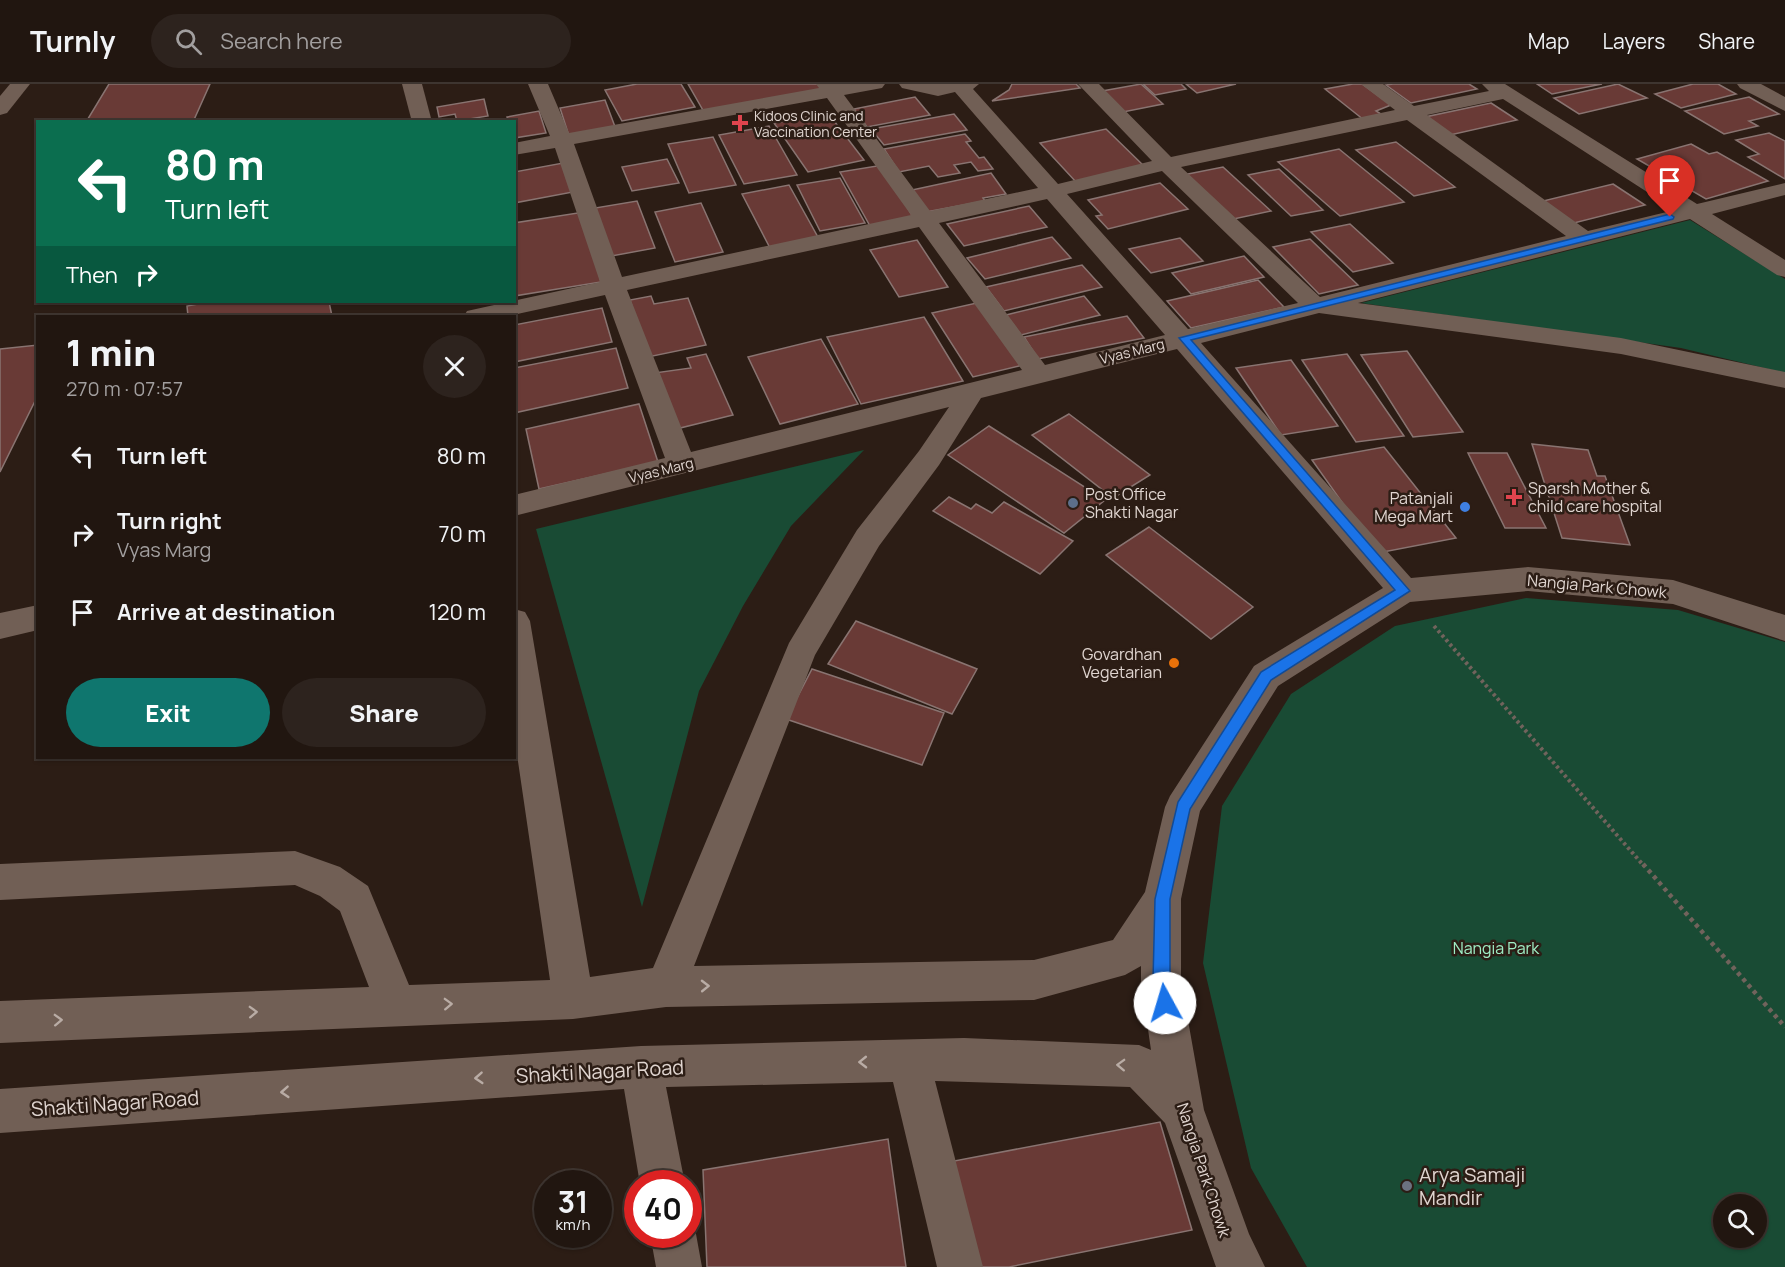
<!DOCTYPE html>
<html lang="en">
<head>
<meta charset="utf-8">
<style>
  :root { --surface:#211610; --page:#2d231e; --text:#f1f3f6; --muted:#a29f9f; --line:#3e3530; --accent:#0f766e }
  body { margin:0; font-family:Manrope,sans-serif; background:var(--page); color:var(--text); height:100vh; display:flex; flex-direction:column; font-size:22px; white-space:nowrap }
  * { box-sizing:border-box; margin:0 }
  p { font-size:20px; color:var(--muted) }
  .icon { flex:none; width:33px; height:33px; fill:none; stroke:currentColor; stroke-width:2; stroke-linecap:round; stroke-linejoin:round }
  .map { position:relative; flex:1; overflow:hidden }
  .details { position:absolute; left:36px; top:231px; width:480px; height:444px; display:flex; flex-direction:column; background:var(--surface); border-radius:0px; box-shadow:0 2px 4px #0004,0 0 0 2px var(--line) }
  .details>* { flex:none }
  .banner { position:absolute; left:36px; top:36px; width:480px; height:183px; border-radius:0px; box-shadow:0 2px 4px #0004,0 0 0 2px var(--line); background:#0b6e4f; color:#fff; overflow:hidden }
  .controls { position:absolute; left:1713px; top:1110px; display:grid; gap:12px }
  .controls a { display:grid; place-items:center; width:54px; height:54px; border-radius:50%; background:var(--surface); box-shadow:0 2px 4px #0004,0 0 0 2px var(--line); font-size:30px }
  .speed { position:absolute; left:534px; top:1086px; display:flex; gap:12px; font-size:30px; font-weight:700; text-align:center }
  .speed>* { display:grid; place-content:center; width:78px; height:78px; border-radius:50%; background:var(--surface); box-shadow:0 2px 4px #0004,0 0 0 2px var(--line); line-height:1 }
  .speed small { font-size:15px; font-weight:400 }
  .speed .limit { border:9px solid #d22; background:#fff; color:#111 }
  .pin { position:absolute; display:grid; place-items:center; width:51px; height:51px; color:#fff; margin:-62px -26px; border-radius:50% 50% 50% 0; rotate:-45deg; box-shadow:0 0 6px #0007 }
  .pin .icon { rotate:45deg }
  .me { position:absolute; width:66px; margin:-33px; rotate:354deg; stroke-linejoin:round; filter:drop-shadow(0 0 4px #0008) }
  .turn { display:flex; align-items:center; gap:21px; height:126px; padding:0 30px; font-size:27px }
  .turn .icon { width:78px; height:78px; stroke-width:2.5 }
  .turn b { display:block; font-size:42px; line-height:51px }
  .then { display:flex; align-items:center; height:57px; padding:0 30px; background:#0003; gap:12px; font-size:22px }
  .round { display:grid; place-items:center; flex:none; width:63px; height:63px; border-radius:32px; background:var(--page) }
  .overview { display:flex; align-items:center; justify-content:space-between; height:102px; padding:0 30px }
  h1 { font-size:36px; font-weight:800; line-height:45px }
  .primary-button { display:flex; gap:12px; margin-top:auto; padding:12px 30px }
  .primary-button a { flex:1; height:69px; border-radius:36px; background:var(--accent); color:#fff; font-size:24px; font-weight:800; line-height:69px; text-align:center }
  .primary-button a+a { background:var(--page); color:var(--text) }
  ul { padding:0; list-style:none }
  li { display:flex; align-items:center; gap:18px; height:78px; padding:0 30px }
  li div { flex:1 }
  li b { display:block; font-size:22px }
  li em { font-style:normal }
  header { display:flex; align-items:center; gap:36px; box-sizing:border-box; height:84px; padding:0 30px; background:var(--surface); border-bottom:2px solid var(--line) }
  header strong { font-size:28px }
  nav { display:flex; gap:33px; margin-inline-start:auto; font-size:21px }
  .search { width:420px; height:54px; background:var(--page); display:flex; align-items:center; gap:15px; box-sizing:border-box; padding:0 21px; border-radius:33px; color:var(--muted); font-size:22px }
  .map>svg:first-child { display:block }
  .green { fill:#194b34; fill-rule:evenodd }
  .building { fill:#693a36; stroke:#897471; stroke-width:1.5 }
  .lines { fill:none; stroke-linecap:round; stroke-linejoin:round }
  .path-far1 { stroke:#71635c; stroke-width:4; stroke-dasharray:3 3; stroke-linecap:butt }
  .path { stroke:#71635c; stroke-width:4.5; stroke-dasharray:4 4; stroke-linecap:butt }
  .minor { fill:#715f55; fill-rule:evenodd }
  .oneway { stroke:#b9aca5 }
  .route { fill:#1a73e8; stroke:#114b97; stroke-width:1.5 }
  .health-dot { fill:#e0444e; stroke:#2c1d15; stroke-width:2 }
  .service-dot { fill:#5c6f8a; stroke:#2c1d15; stroke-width:2 }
  .shop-dot { fill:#3f7fe0; stroke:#2c1d15; stroke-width:2 }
  .food-dot { fill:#e8710a; stroke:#2c1d15; stroke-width:2 }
  .worship-dot { fill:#6b7280; stroke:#2c1d15; stroke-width:2 }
  .labels { text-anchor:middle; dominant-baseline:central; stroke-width:5; stroke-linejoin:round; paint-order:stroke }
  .far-poi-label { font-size:14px; fill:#e0d5d0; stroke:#2c1d15; text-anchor:start }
  .far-street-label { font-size:14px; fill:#e0d5d0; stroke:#2c1d15 }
  .poi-label { font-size:16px; fill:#e0d5d0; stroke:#2c1d15; text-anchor:start }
  .street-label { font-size:16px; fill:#e0d5d0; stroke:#2c1d15 }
  .park-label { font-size:16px; fill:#9feec5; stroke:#2c1d15 }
  .near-street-label { font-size:20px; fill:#e0d5d0; stroke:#2c1d15 }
  .near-poi-label { font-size:20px; fill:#e0d5d0; stroke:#2c1d15; text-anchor:start }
</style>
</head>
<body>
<header>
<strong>Turnly</strong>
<div class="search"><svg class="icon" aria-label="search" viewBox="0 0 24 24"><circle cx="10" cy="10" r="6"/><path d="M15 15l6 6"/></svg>Search here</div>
<nav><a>Map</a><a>Layers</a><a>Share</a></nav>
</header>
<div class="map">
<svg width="1785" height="1183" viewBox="0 0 1785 1183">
  <rect width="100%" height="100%" fill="#2c1d15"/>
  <g class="green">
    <path d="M1690,136L1785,195V289L1681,264L1361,219Z"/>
    <path d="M864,366L791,442L743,522L699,607L642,823L536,445Z"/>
    <path d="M1526,514L1678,526L1785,558V1183H1307L1251,1084L1203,879L1222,722L1291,610L1395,542ZM1724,1120H1756V1154H1724Z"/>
  </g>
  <g class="building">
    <path d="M109,0H210L193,38H86Z"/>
    <path d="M637,0H681L695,23L622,37L605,6Z"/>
    <path d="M688,0H824L829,6L704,28Z"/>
    <path d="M1012,0H1076L1080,4L992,17L1009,6Z"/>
    <path d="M1141,0L1163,20L1123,28L1102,7Z"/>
    <path d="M1143,0H1181L1186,5L1155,11Z"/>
    <path d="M1186,0H1236L1197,9Z"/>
    <path d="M1353,0H1362L1391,21L1376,27L1384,32L1364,36L1325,5Z"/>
    <path d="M1393,0H1469L1477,5L1411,19L1386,1Z"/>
    <path d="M1537,0H1602L1552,10Z"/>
    <path d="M1618,0L1647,14L1579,30L1554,14Z"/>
    <path d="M1693,0H1718L1736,10L1681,24L1655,10Z"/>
    <path d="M915,13L930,31L867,43L854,25Z"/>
    <path d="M1749,13L1779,30L1749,37L1758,42L1724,50L1685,27Z"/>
    <path d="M484,15L488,32L457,37L455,30L439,33L437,23Z"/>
    <path d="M605,16L617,48L569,52L560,24Z"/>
    <path d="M1491,19L1517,36L1450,51L1425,33Z"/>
    <path d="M539,27L546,49L514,54V38H509L507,33Z"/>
    <path d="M828,29L864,76L808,88L774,39Z"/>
    <path d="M954,30L967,46L884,61L871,45Z"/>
    <path d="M769,42L797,91L744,100L719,51Z"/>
    <path d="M1106,45L1145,83L1076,98L1040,59Z"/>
    <path d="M1769,49L1785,57V95L1748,73L1759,70L1736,56Z"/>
    <path d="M965,50L971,57L966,58L979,74L984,73L993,85L978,87L971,78L954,81L960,89L938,93L929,82L899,88L884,65Z"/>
    <path d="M713,53L736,101L689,109L668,60Z"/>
    <path d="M1396,58L1455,103L1414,112L1356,66Z"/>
    <path d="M1691,60L1709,70L1717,68L1768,97L1706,115L1637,75Z"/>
    <path d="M1339,65L1404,118L1340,132L1278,78Z"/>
    <path d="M667,75L679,99L632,107L622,83Z"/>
    <path d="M563,79L573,108L514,119V88Z"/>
    <path d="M883,81L914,135L870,142L840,88Z"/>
    <path d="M1223,83L1271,127L1229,136L1183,91Z"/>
    <path d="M1279,85L1323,126L1291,132L1248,91Z"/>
    <path d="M991,89L1006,110L983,114L985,117L926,128L912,106Z"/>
    <path d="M840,94L865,139L820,147L797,101Z"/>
    <path d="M1160,99L1188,125L1108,145L1096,132L1102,131L1088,116Z"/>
    <path d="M1613,100L1645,121L1574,139L1543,117Z"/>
    <path d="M789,101L819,155L770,164L742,110Z"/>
    <path d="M637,117L655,164L606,173L589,125Z"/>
    <path d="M701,119L723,168L675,178L655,128Z"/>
    <path d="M1029,122L1047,143L964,162L947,140Z"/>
    <path d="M584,128L601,198L514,212V139Z"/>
    <path d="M1350,140L1393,179L1353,188L1311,148Z"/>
    <path d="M1052,153L1071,174L985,195L967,174Z"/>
    <path d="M1180,154L1203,177L1151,189L1129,165Z"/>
    <path d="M1310,155L1358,201L1319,210L1273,163Z"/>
    <path d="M917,156L948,203L899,213L870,166Z"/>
    <path d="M1244,172L1264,193L1191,210L1172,189Z"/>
    <path d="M1082,181L1102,203L1004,227L986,203Z"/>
    <path d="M1258,196L1284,223L1191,244L1167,217Z"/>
    <path d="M651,212L654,220L688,214L706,261L648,273L630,216Z"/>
    <path d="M1084,212L1100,231L1021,251L1006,231Z"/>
    <path d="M209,218H329L332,232H188L187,222Z"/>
    <path d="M981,218L1023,281L973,293L932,229Z"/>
    <path d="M602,224L612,258L514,278V241Z"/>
    <path d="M1127,232L1144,254L1038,275L1024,253Z"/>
    <path d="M924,233L963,297L861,320L827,253Z"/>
    <path d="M821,255L858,320L780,340L748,273Z"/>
    <path d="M38,261V311L0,388V265Z"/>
    <path d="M616,264L628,304L514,329V284Z"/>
    <path d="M1407,267L1463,348L1413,353L1361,271Z"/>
    <path d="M706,270L733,331L676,345L654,289L691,284L687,274Z"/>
    <path d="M1347,270L1404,352L1356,358L1302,276Z"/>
    <path d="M1291,276L1338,342L1281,351L1236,284Z"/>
    <path d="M639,320L658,378L539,405L526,345Z"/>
    <path d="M1069,330L1150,391L1113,414L1032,351Z"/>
    <path d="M989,342L1105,416L1064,449L948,371Z"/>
    <path d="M1532,360L1588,366L1597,392H1605L1630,461L1562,454Z"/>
    <path d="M1384,363L1456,454L1378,469L1312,376Z"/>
    <path d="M1468,369H1507L1546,444H1505Z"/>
    <path d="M949,413L971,425L976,420L992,429L1004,418L1073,457L1040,490L933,427Z"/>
    <path d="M1149,443L1253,523L1211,555L1106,471Z"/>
    <path d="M856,537L977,585L952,630L828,580Z"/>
    <path d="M812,585L944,629L922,681L786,635Z"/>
    <path d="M1160,1038L1192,1146L1009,1183H974L954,1077Z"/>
    <path d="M888,1055L906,1183H707L703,1086Z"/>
  </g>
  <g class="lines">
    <path class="path-far1" d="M1434,542L1644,782"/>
    <path class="path" d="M1643,780L1785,943"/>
    <g class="minor">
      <path d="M10,0H30L7,29L0,31V12Z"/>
      <path d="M402,0H422L432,38H412Z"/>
      <path d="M528,0H548L569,49L819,4L816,0H885L882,4L844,11L930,127L1038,104L955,8L938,12L902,4L899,0H979L973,5L1058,100L1152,77L1078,0H1099L1171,73L1395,26L1361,0H1383L1414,22L1489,7L1482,0H1505L1697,120L1785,99V111L1712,130L1785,176V193L1777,191L1690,135L1358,219L1621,254L1785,288V304L1621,270L1319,229L1201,259L1411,494L1528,483L1673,496L1785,531V557L1673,520L1528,507L1410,518L1278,602L1200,727L1181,815V897L1204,1026L1249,1150L1265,1183H1216L1165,1039L1130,1003L935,997L983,1183H937L893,998L666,1003L685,1100H640L624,1005L0,1049V1005L641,962L964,954L1139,961L1151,966L1141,897V882L1125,891L1034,916L666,923L573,935L0,959V917L369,903L340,827L320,812L295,801L0,816V780L295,767L340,783L368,802L409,901L550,896L514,650V525L525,528L530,537L590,893L653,884L789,559L857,446L919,367L949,323L514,432V411L665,374L605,211L508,232H464L467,227L476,225L600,198L555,64L514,71V59L550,52ZM827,14L911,131L622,193L574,60ZM1503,15L1675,126L1588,147L1427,31ZM1407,36L1566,152L1320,213L1181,83ZM1162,87L1298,219L1188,245L1067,110ZM1047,115L1165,251L1045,281L939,139ZM919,143L1022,286L691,368L627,206ZM1177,265L1383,504L1254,582L1170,712L1165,723L1145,808L1113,856L1034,876L694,882L815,571L879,462L939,381L981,314Z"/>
      <path d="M1737,0H1761L1785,13V27L1740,4Z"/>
      <path d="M38,521V546L0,555V529Z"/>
      <path d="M688,1133L696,1150L702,1183H656L650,1150H688Z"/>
    </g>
  </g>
  <defs><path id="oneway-chevron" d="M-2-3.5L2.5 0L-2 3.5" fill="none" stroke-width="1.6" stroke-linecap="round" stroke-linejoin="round" transform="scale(1.5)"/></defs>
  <g class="oneway">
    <use href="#oneway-chevron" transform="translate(705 902) rotate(-1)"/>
    <use href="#oneway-chevron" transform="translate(448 920) rotate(-2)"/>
    <use href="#oneway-chevron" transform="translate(253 928) rotate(-2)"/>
    <use href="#oneway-chevron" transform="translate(58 936) rotate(-2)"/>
    <use href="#oneway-chevron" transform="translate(863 978) rotate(179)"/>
    <use href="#oneway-chevron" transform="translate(1121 981) rotate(-178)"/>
    <use href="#oneway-chevron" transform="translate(479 994) rotate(176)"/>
    <use href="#oneway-chevron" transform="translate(285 1008) rotate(176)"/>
  </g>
  <path class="route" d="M1670,130L1674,133L1673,135L1191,256L1410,507L1271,596L1190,725L1170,815V897L1173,919L1171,925L1165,927L1159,925L1153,897L1155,815L1178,718L1261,588L1395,506L1179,254Z"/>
  <g class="health-dot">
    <path d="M737 30h6v6h6v6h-6v6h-6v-6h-6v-6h6z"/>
    <path d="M1511 404h6v6h6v6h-6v6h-6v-6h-6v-6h6z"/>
  </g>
  <circle class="service-dot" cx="1073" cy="419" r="6"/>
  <circle class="shop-dot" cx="1465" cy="423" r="6"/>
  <circle class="food-dot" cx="1174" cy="579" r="6"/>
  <circle class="worship-dot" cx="1407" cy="1102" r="6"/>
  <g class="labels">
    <g class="far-poi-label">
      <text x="754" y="31">Kidoos Clinic and<tspan x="754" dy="16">Vaccination Center</tspan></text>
    </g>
    <g class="far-street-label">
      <text transform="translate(1132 267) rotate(-14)">Vyas Marg</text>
      <text transform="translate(661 386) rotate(-14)">Vyas Marg</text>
    </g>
    <g class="poi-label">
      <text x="1528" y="404">Sparsh Mother &amp;<tspan x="1528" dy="18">child care hospital</tspan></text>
      <text x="1085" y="410">Post Office<tspan x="1085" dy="18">Shakti Nagar</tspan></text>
      <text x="1453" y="414" text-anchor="end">Patanjali<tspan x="1453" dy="18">Mega Mart</tspan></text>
      <text x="1162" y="570" text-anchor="end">Govardhan<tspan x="1162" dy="18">Vegetarian</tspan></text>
    </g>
    <g class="street-label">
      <text transform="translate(1597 502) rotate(5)">Nangia Park Chowk</text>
      <text transform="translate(1204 1086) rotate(72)">Nangia Park Chowk</text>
    </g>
    <g class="park-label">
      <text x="1496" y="864">Nangia Park</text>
    </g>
    <g class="near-street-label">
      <text transform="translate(600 987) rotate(-3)">Shakti Nagar Road</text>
      <text transform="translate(115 1019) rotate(-4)">Shakti Nagar Road</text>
    </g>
    <g class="near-poi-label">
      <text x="1419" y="1090">Arya Samaji<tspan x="1419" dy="23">Mandir</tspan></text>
    </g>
  </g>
</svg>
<div class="controls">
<a><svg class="icon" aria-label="search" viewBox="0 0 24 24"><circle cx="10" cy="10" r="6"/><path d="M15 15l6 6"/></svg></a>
</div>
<div class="speed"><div>31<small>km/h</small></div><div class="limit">40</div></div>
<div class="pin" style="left:1670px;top:133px;background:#d93025"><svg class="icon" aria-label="arrive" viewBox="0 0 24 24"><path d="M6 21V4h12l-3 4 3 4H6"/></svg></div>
<svg class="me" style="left:1165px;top:919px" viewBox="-20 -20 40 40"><circle r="19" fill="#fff"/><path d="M0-13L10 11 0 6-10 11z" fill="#1a73e8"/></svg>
<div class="banner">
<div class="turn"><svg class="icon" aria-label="left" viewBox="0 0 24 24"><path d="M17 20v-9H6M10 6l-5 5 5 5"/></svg><div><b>80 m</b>Turn left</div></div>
<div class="then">Then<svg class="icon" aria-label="right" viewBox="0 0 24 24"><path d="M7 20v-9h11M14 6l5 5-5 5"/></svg></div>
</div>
<section class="details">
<div class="overview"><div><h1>1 min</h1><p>270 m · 07:57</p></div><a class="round"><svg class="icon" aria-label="close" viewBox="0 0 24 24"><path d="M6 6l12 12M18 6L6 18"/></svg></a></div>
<ul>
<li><svg class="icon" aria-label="left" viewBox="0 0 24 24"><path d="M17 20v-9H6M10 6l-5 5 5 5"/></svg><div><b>Turn left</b></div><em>80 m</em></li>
<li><svg class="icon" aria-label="right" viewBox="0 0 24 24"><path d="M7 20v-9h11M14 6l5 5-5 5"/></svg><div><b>Turn right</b><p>Vyas Marg</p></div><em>70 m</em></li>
<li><svg class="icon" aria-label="arrive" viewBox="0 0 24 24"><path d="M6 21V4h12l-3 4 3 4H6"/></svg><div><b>Arrive at destination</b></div><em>120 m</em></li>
</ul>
<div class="primary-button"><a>Exit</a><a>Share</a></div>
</section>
</div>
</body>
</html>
